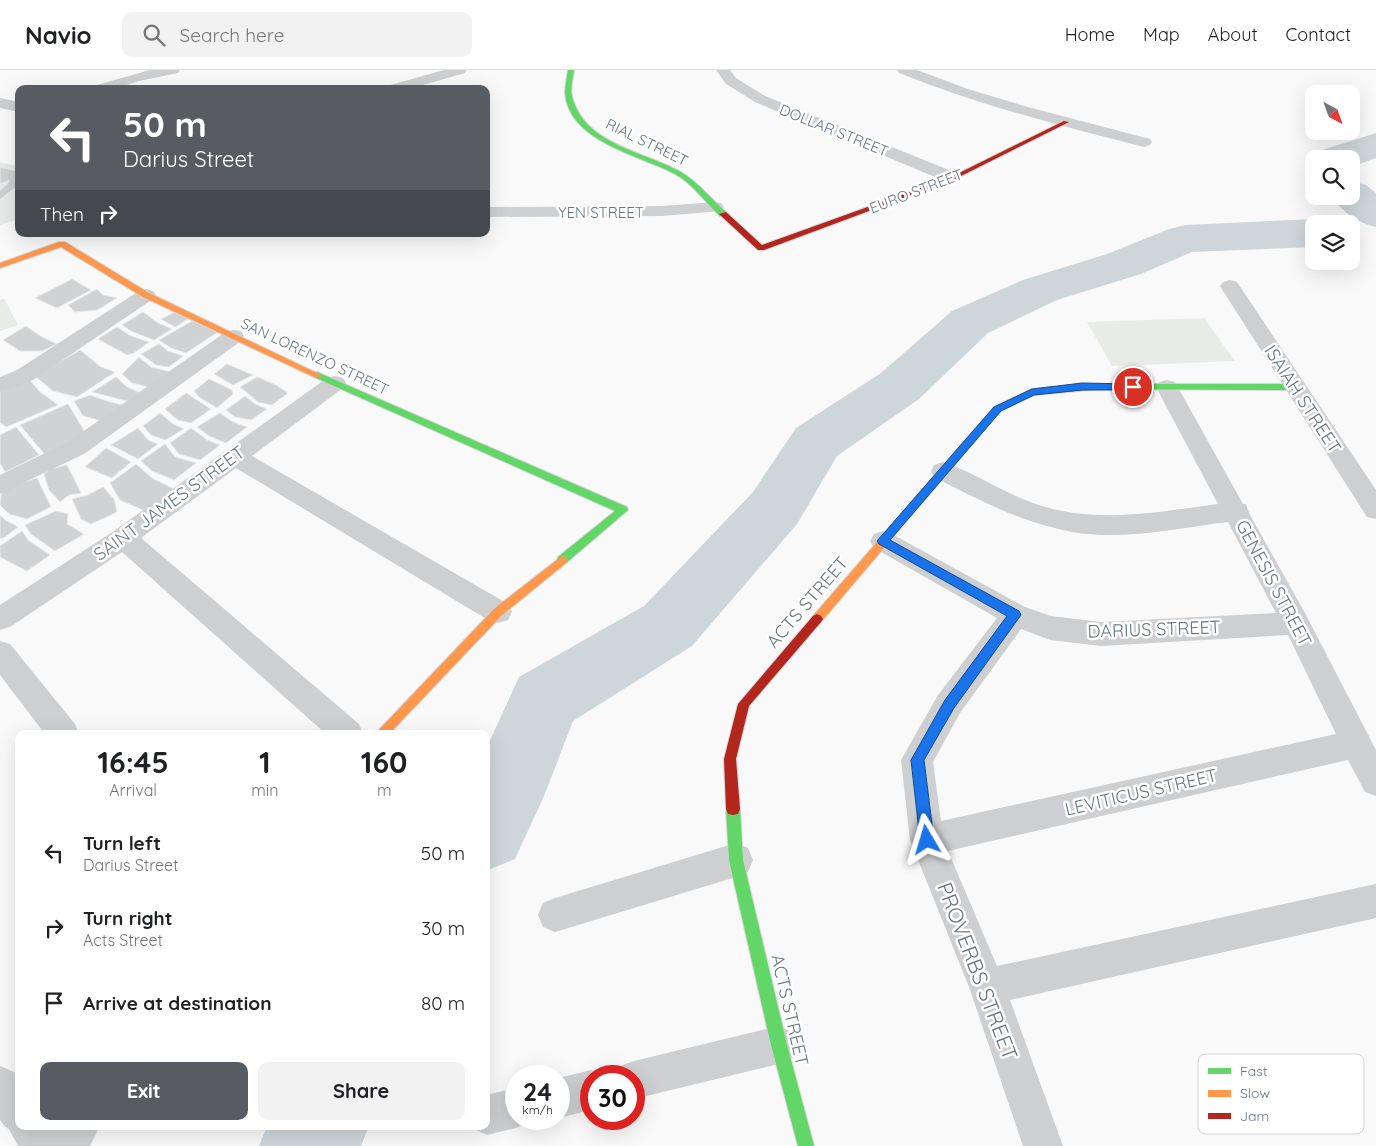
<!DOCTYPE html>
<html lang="en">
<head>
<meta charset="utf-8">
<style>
  :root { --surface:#fff; --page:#f2f2f2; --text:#202124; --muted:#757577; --line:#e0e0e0; --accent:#565c61 }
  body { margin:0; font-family:Quicksand,sans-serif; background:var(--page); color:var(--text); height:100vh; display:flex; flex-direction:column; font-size:19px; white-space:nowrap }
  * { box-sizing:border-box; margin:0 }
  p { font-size:16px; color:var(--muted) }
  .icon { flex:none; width:28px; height:28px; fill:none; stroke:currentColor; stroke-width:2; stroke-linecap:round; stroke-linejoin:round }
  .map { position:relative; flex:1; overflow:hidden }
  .sheet { position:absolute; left:15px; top:660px; width:475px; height:400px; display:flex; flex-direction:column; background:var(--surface); border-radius:10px; box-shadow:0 5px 20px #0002 }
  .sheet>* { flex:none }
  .banner { position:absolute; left:15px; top:15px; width:475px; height:152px; border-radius:10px; box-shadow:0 5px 20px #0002; background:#565c61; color:#fff; overflow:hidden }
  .needle { width:32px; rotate:139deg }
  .tools { position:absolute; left:1305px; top:15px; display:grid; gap:10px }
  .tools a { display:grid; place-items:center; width:55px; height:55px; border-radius:10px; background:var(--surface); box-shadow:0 5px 20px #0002; font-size:25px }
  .speed { position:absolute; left:505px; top:995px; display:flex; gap:10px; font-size:25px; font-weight:700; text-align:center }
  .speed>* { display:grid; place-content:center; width:65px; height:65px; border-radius:50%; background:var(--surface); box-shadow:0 5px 20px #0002; line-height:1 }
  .speed small { font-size:12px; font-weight:400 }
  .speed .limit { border:8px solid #d22; background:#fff; color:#111 }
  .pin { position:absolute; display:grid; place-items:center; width:42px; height:42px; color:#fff; margin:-21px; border:2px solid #fff; border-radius:50%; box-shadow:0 1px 5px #0007 }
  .me { position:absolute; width:55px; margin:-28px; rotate:353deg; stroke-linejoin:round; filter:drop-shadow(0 0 4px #0008) }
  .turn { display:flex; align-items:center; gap:18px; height:105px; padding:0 25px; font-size:22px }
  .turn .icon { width:65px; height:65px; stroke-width:2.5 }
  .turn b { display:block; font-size:35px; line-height:42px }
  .then { display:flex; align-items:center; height:48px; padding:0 25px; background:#0003; gap:10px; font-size:19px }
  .eta { display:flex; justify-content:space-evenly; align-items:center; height:85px; text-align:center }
  .eta b { font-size:30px; font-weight:700; line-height:35px }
  .action { display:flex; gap:10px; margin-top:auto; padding:10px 25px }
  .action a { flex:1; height:58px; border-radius:10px; background:var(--accent); color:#fff; font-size:20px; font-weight:700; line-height:58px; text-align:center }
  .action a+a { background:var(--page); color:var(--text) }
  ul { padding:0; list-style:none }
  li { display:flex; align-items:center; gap:15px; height:75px; padding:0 25px }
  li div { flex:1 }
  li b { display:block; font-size:19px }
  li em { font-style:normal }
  header { display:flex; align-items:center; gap:30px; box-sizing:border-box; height:70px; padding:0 25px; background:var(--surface); border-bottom:1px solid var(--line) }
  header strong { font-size:24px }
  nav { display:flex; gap:28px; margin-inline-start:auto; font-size:18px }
  .search { width:350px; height:45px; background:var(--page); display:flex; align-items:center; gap:12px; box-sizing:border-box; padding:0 18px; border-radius:10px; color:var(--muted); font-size:19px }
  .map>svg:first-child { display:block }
  .built { fill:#e8e9e9 }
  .green { fill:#e8ebe6 }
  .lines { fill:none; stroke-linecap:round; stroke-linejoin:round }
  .river { fill:#ced6d9; fill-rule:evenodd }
  .building { fill:#d0d2d3; stroke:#e8e8e8 }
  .fast-casing { stroke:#d5d6d7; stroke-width:2 }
  .slow-casing { stroke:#d5d6d7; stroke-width:2 }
  .jam-casing { stroke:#d5d6d7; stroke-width:2 }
  .lane { fill:#cecfd0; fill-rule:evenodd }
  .street { fill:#cecfd0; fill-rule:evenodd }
  .fast { fill:#63d668; fill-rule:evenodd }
  .slow { fill:#ff974d; fill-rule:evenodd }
  .jam { fill:#b3261e; fill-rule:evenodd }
  .route { fill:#1a73e8; stroke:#114b97 }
  .labels { text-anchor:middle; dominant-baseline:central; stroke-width:5; stroke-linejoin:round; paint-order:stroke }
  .far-street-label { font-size:15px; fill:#657683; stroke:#fff }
  .street-label { font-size:18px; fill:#657683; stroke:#fff }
  .near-street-label { font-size:21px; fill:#657683; stroke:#fff }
  .key { fill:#fff; stroke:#d1d6da; stroke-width:1 }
  .key-label { font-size:14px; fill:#657683 }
</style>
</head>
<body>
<header>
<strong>Navio</strong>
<div class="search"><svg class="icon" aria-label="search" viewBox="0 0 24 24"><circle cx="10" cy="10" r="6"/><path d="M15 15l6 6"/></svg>Search here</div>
<nav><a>Home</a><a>Map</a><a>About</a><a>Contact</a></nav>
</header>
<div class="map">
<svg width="1376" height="1076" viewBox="0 0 1376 1076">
  <rect width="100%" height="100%" fill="#f9f9f9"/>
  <path class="built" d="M0,92L19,97V149L0,155Z"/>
  <g class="green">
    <path d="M4,228L18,255L0,261V230Z"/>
    <path d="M1204,248L1235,291L1112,296L1087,252Z"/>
  </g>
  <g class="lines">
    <g class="river">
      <path d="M1376,63V88L1351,97V89H1316L1322,80Z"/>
      <path d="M1351,111L1366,115L1376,123V157C1358,153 1342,142 1331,126H1351Z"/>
      <path d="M1314,149L1330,154H1314V177L1192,182L1141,204L1057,230L988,263L919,329L837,386L797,454L692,576L573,651L544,726L515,789L486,801V679L519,607L644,536L753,422L796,358L881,303L952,241L1023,210L1107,184L1169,159L1185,155Z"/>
      <path d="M267,1056H369L361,1076H259Z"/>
    </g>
  </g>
  <g class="building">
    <path d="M0,97L19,102V106L0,114Z"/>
    <path d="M72,209L91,220L57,238L35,228Z"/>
    <path d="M97,219L103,225L117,228L97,240L75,242L68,235Z"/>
    <path d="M143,242L158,253L172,259L154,270L133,262L122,255Z"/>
    <path d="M175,242L188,249L175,257L161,249Z"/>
    <path d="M192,251L218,262L186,283L171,278L159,270Z"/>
    <path d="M26,256L40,266L57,274L42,281H20L3,270Z"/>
    <path d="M117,257L131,266L149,272L134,283L127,285L98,269Z"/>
    <path d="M159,274L168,281L183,286L169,297L156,295L141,284Z"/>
    <path d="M80,280L101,297L115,302L77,327L53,321L35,306Z"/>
    <path d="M139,287L151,297L175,303L149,317L132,313L122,304Z"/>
    <path d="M227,294L253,305L233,315L214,304Z"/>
    <path d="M116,307L127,317L141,323L127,331L92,322Z"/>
    <path d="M257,307L276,315L288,323L272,335L258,332L240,317Z"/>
    <path d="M209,309L232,320L233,324L217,338L199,327L194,321Z"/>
    <path d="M30,310L39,321L58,335L6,357L0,352V321Z"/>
    <path d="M186,323L211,339L191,353L178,350L165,339Z"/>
    <path d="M90,325L107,331L122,335L102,351L83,346L74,331Z"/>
    <path d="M245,326L255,334L267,339L251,350L235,347L226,340Z"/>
    <path d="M68,334L86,364L47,387L20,355Z"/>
    <path d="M160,343L173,354L184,359L165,370L151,365L143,356Z"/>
    <path d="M220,343L233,352L247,357L226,373L209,366L197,357Z"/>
    <path d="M16,357L39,385L5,402L0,393V365Z"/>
    <path d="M138,358L148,370L158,374L138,389L111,375Z"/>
    <path d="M191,358L207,370L220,375L200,390L179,384L170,373Z"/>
    <path d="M165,374L175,387L196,393L174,410L152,401L141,391Z"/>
    <path d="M106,378L131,392L112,408L85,397Z"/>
    <path d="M136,394L152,408L178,421L143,440L120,430L110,413Z"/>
    <path d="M67,395L81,423L69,425L60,432L49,420L44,404L50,399Z"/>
    <path d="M37,408L51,437L27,449L9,444L0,435L2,418Z"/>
    <path d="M103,417L114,429L117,442L91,454L81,449L72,429L88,425Z"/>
    <path d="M56,441L68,444L67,454L84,464L55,481L31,464L25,455Z"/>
    <path d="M0,445L5,450L18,457L5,467L0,469Z"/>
    <path d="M22,461L28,470L50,485L27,501L0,487V476Z"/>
  </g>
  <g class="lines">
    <g class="fast-casing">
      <g id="fast">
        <path d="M568,0H574C573,8 570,18 572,26C584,75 644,81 681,102C698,112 711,129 726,142V146H720C705,132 693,114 675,104C640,85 569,72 565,23C565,15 567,8 568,0Z"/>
        <path d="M317,302L627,437L628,440L566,493H558L557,490L558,487L615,441L314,307L313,305Z"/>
        <path d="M1097,314H1294L1299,317L1294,320L1094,319V315Z"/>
        <path d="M733,733L738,734L740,739L743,790L787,975L814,1076H798L771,975L729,790L726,739L728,734Z"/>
      </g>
    </g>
    <g class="slow-casing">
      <g id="slow">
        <path d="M59,172H65L149,223L321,305L320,307H314L143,227L61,177L0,198V193Z"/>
        <path d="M1097,314L1100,315V319L1034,325L1000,341L821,552H813L811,549L813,546L994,337L1032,319Z"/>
        <path d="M562,486L566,487L567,490L566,493L502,545L389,664H375L494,539Z"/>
      </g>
    </g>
    <g class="jam-casing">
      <g id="jam">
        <path d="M1064,51L1069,52L955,109L764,180H758L719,144L726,142L762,175L951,107Z"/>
        <path d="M817,544L821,546L823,549L821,552L749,636L736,689L740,739L738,744L733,745L728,744L726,739L724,689L738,634L813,546Z"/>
      </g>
    </g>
    <path class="lane" d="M13,106L18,109V115L0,129V121L8,114L10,107Z"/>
    <g class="street">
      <path d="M150,0H180L178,3L139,11L114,19H91L93,16Z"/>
      <path d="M444,0H467L465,3L409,19H385L387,16Z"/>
      <path d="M716,0H730L736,8L765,26L959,104L962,108L959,112H947L755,32L726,14Z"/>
      <path d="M897,0H917L968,19L1028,37L1150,69L1152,72L1150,75L1144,77C1061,56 979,35 899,3Z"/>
      <path d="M0,28L19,32V42L0,38Z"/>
      <path d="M715,132L721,133L724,137L721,141L662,146L486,147V137L662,136Z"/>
      <path d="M1230,210L1237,212L1376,420V449L1367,447L1220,216L1223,212Z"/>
      <path d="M146,219L153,221L156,225L153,229L33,310L0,322V307L17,300L139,221Z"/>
      <path d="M234,260L241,261L244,266L241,271L84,384L0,424V405L68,372L227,261Z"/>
      <path d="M335,306L343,308L346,313L343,318L252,386L508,534L512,542L508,550L498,553L488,550L236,398L141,468L359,654L363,664H326L122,482L10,557L0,560V535L114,461L327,308Z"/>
      <path d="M1167,310L1175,312L1243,434H1246L1249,443L1306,545L1376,680V726L1365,722L1348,690L948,781L997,896L1376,814V848L1010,930L1063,1076H1023L969,917L910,770L901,690L938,625L997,548L874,478L870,471L874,464L883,461L892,464L1025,537L1051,546L1101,552L1276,543L1228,452C1177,458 1123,471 1072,462C1022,453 979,430 934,407L931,401L934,395L943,392C974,402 1002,422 1033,433C1093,455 1157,442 1218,434L1156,317L1159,312ZM1021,559L1050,570L1101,576L1288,565L1336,664L941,751L933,692L960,643Z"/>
      <path d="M0,571L10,574L75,654L79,664H45L0,605Z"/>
      <path d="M736,773L748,778L753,790L748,802L736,807L555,862L543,857L538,845L543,833L555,828Z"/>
      <path d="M779,956L792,962L798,975L792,988L779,994L634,1029V1006H616L620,996L634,991Z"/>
      <path d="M0,996L14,1002L19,1009V1056H52L54,1058L56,1056H100L90,1076H18L9,1059L5,1057L0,1050Z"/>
      <path d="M591,1000L605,1006H591V1040L559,1048V1008Z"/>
      <path d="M516,1018V1049H531L530,1052L516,1058L487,1065L473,1059L472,1056H486V1025Z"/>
    </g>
    <use href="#fast" class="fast"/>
    <use href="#slow" class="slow"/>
    <use href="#jam" class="jam"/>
  </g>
  <path class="route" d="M1082,313L1133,314L1138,317L1133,320H1082L1034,325L1001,341L890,470L1019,541L1021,545L954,638L924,690L934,770L932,775L927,777L922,775L920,770L911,690L945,630L1007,546L879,474L877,471L994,337L1032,319Z"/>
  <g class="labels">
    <g class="far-street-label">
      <text transform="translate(834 60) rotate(22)">DOLLAR STREET</text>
      <text transform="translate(647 72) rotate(26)">RIAL STREET</text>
      <text transform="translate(916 121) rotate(-21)">EURO STREET</text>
      <text x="601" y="142">YEN STREET</text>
      <text transform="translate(315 286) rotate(25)">SAN LORENZO STREET</text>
    </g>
    <g class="street-label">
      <text transform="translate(1303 329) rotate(57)">ISAIAH STREET</text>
      <text transform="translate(169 433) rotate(-36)">SAINT JAMES STREET</text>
      <text transform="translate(1274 513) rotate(62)">GENESIS STREET</text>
      <text transform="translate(807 532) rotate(-49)">ACTS STREET</text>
      <text transform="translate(1154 559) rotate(-2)">DARIUS STREET</text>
      <text transform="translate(1141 722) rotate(-13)">LEVITICUS STREET</text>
      <text transform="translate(790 940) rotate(77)">ACTS STREET</text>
    </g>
    <g class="near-street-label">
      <text transform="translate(978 901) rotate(69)">PROVERBS STREET</text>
    </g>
  </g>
  <rect x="1198" y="984" width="166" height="80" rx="8" class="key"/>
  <rect x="1208" y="998" width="23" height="6" fill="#63d668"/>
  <rect x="1208" y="1020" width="23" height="7" fill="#ff974d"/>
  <rect x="1208" y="1043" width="23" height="6" fill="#b3261e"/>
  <g class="key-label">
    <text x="1240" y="1006">Fast</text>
    <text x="1240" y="1028">Slow</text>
    <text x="1240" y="1051">Jam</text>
  </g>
</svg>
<div class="tools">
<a><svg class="needle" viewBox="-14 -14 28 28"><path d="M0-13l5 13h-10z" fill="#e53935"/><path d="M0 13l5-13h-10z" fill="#757577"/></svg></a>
<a><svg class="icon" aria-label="search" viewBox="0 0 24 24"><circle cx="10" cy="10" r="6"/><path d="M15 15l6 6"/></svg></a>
<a><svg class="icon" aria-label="layers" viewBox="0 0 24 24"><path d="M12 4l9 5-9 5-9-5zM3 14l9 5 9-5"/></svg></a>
</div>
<div class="speed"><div>24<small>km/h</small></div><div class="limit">30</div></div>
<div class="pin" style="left:1133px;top:317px;background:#d93025"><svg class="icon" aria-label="arrive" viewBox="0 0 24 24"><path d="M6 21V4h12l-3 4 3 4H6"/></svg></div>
<svg class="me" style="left:927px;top:770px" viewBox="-20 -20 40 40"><path d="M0-17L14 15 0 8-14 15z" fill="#1a73e8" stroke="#fff" stroke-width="4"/></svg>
<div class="banner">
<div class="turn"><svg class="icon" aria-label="left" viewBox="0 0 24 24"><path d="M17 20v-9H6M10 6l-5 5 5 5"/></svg><div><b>50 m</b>Darius Street</div></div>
<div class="then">Then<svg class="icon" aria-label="right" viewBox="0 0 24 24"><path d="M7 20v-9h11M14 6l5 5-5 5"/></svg></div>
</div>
<section class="sheet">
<div class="eta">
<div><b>16:45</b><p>Arrival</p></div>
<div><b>1</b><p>min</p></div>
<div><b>160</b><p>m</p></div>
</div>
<ul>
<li><svg class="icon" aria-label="left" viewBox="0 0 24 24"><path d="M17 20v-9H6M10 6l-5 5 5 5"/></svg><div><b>Turn left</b><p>Darius Street</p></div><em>50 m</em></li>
<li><svg class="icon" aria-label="right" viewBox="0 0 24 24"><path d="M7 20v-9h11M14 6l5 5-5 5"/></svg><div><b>Turn right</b><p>Acts Street</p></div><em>30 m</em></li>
<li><svg class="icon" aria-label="arrive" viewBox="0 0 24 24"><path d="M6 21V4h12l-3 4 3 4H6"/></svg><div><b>Arrive at destination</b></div><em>80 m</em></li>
</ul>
<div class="action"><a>Exit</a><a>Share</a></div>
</section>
</div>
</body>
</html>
